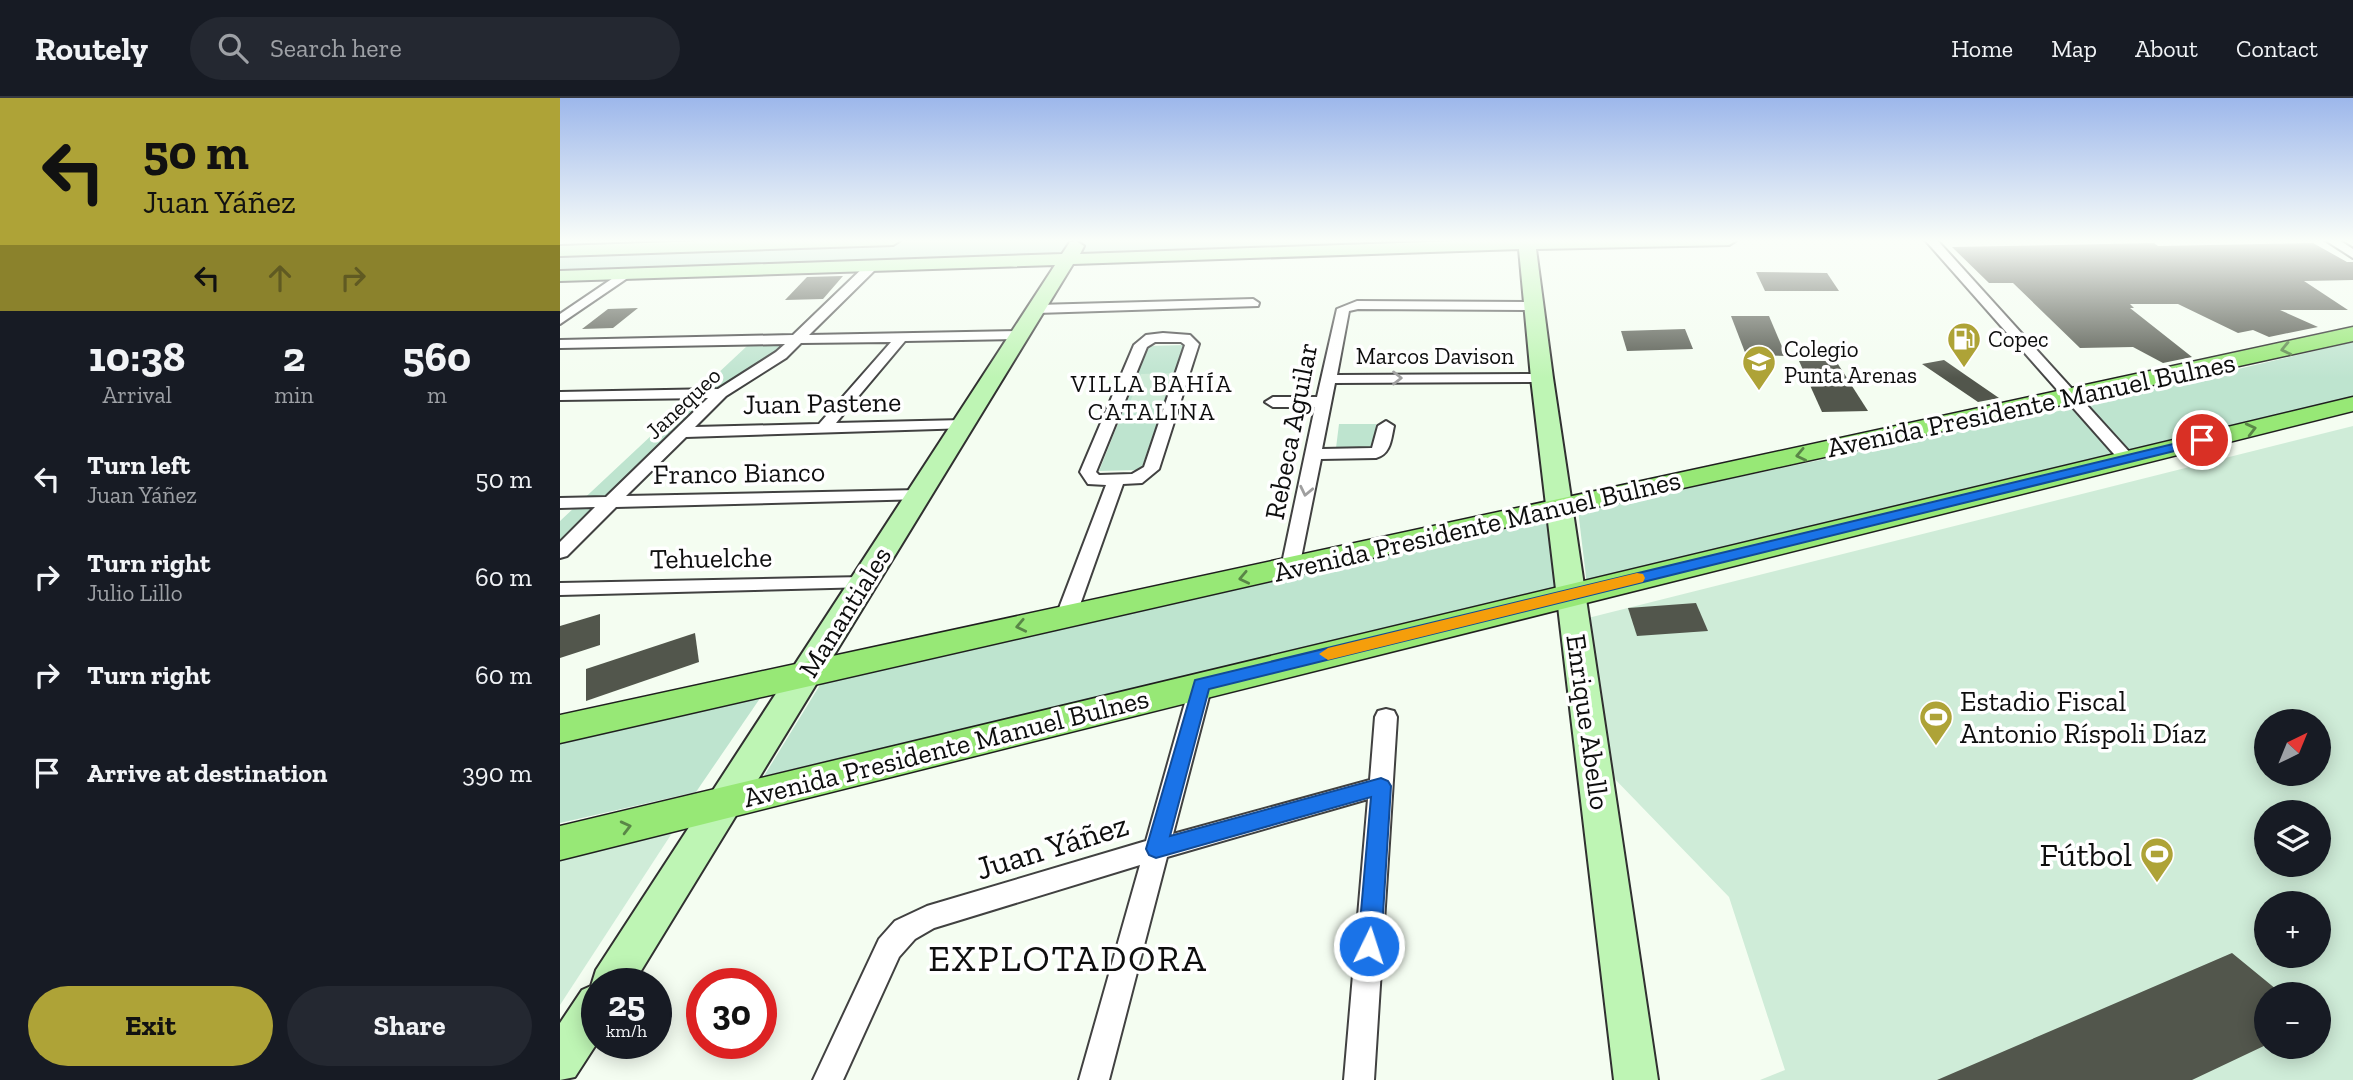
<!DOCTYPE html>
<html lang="en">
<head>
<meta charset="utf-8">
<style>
  :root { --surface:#171b24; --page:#242831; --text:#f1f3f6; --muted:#9ea1a6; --line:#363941; --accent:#aea337 }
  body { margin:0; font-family:"Zilla Slab",serif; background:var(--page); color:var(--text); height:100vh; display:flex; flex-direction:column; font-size:26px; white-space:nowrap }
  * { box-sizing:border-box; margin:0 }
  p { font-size:23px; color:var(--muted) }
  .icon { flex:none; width:38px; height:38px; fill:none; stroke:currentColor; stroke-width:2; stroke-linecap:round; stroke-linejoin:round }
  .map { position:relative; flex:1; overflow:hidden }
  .panel { display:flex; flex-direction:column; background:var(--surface); width:560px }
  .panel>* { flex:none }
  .hud { background:#aea337; color:#111; overflow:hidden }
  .needle { width:46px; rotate:43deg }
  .controls { position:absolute; left:1694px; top:611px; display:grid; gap:14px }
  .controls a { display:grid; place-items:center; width:77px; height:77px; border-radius:50%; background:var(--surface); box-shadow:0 4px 18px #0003; font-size:35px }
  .speed { position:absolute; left:21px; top:870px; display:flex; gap:14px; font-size:35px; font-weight:700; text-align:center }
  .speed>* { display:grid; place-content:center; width:91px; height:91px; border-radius:50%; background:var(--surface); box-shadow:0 4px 18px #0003; line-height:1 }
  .speed small { font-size:18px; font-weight:400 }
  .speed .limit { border:10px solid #d22; background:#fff; color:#111 }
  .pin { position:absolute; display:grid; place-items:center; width:60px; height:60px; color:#fff; margin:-30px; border:4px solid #fff; border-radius:50%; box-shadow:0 2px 7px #0007 }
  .me { position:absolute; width:77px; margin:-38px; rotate:4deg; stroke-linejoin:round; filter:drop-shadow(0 0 5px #0008) }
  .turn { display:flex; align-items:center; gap:24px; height:147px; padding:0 28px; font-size:32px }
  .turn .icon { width:91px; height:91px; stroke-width:2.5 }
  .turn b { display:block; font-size:49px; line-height:60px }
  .lanes { display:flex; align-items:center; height:66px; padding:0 28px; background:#0003; justify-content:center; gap:35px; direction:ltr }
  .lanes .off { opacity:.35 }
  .eta { display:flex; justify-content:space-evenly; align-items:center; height:119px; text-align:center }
  .eta b { font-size:42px; font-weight:800; line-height:49px }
  .action { display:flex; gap:14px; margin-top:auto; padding:14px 28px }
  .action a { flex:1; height:80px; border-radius:42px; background:var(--accent); color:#111; font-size:28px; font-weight:800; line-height:80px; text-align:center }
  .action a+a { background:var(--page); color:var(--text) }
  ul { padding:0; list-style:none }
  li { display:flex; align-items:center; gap:21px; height:98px; padding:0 28px }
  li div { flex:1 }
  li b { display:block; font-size:26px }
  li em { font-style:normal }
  header { display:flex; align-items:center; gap:42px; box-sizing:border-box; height:98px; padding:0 35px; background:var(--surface); border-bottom:2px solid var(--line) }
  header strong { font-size:33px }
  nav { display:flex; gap:38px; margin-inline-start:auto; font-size:24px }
  .search { width:490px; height:63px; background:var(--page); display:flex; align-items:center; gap:18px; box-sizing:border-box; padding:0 24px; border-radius:38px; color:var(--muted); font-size:26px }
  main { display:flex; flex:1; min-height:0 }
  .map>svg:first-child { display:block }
  .green { fill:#bee4cf }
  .pitch { fill:#cfecd8; fill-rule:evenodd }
  .building { fill:#52564c }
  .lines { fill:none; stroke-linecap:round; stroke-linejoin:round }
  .street-casing { stroke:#414141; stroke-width:4 }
  .secondary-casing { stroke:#303030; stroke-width:4 }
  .primary-casing { stroke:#1f1f1f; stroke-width:3 }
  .street { fill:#fff; fill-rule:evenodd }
  .secondary { fill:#bef5b4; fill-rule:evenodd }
  .primary { fill:#97e876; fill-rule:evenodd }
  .oneway { stroke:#598647 }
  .oneway2 { stroke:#9f9f9f }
  .route { fill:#1a73e8; stroke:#114b97; stroke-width:2 }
  .slow { fill:#f59e0b }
  .labels { text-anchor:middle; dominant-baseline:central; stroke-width:7; stroke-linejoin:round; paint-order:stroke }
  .far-poi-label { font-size:23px; fill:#0e0e0e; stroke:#fff; text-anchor:start }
  .far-street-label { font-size:23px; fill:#0e0e0e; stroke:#fff }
  .far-neighbourhood-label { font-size:24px; letter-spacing:2px; fill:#0e0e0e; stroke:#fff }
  .street-label { font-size:28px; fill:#0e0e0e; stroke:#fff }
  .poi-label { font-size:28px; fill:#0e0e0e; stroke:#fff; text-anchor:start }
  .near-street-label { font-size:33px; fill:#0e0e0e; stroke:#fff }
  .near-poi-label { font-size:33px; fill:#0e0e0e; stroke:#fff; text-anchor:end }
  .near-neighbourhood-label { font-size:37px; letter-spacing:2px; fill:#0e0e0e; stroke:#fff }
</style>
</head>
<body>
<header>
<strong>Routely</strong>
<div class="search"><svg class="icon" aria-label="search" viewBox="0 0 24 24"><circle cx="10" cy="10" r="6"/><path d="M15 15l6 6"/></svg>Search here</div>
<nav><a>Home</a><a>Map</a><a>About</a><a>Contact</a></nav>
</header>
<main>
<section class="panel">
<div class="hud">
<div class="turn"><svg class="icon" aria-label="left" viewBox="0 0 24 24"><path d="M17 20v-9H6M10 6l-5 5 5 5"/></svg><div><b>50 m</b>Juan Yáñez</div></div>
<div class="lanes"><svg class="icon" aria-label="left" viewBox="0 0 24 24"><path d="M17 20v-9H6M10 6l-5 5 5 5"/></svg><svg class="icon off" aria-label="ahead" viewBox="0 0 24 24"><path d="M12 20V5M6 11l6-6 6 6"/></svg><svg class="icon off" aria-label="right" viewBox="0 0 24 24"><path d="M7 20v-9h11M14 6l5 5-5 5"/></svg></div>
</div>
<div class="eta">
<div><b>10:38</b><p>Arrival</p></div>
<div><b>2</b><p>min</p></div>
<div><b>560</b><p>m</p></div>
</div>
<ul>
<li><svg class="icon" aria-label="left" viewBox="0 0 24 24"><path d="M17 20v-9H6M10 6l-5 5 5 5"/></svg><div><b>Turn left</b><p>Juan Yáñez</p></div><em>50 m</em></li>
<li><svg class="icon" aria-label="right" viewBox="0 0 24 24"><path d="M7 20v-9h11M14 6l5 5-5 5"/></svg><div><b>Turn right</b><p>Julio Lillo</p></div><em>60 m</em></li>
<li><svg class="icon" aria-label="right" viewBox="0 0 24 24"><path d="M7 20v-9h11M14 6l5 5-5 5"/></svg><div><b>Turn right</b></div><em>60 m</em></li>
<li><svg class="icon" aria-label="arrive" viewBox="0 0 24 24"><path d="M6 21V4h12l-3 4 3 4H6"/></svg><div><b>Arrive at destination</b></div><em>390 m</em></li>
</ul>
<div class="action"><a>Exit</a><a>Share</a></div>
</section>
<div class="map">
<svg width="1793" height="982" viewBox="0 0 1793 982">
  <rect width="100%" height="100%" fill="#f4fdf1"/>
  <g class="green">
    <path d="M420,142L955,143L0,174V156Z"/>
    <path d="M1793,244V303L1027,487L1018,412L1513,310Z"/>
    <path d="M225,247L212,258L159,288L0,443V423L187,248Z"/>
    <path d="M624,247L581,372L539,373L589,248Z"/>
    <path d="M779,326H816L814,350H776Z"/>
    <path d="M990,418L995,491L204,678L263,582Z"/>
    <path d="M205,593L136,694L0,725V639Z"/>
  </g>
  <g class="pitch">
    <path d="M613,275L602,306L569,307L581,276Z"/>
    <path d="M1793,328V982H1200L1225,972L1169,799L1049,675L1024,521ZM1706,623H1759V676H1706ZM1706,714H1759V766H1706ZM1706,805H1759V858H1706ZM1706,896H1759V948H1706Z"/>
    <path d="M114,732L0,907V760Z"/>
  </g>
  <g class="building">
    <path d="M1594,145L1598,148L1753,145L1787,164H1793V182L1744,183L1788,212H1720L1758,229L1709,239L1693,232L1678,235L1618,206H1570L1574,210H1570L1632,259L1603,265L1573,249L1520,250L1453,185H1429L1392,149Z"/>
    <path d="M1196,174L1267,175L1279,193H1205Z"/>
    <path d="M283,178L263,201L225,202L247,179Z"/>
    <path d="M78,210L53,230L22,231L48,211Z"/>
    <path d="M1171,218H1209L1226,258L1186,257Z"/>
    <path d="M1125,231L1133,251L1067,253L1061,233Z"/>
    <path d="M1384,262L1407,278L1439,300L1418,304L1362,266Z"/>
    <path d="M1239,263H1276L1308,313L1262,314Z"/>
    <path d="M1136,505L1148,533L1077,538L1068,510Z"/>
    <path d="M40,516V547L0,560V528Z"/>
    <path d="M135,535L139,564L26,603V571Z"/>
    <path d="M1672,855L1722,896H1706V947L1632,982H1377Z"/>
  </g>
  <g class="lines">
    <g class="street-casing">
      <g id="street">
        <path d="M1365,142H1377L1573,358L1575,361L1573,364H1561Z"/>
        <path d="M1765,142H1779L1793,151V160Z"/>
        <path d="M313,163L319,167L317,170L249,237L460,233L467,237L460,241L345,243L276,325L403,322L411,327L409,330L126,339L66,398L359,392L368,397L365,401L56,409L7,458L0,460V444L35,409L0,410V400L46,399L148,300L0,302V294L158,291L216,254L225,246L0,250V242L233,237L309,164ZM331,244L259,326L135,329L166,298L226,260L241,245Z"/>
        <path d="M65,172L69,173V179L0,226V216Z"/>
        <path d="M693,201L699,205L698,208L477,215L471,211L477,207Z"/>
        <path d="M797,203L973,204L979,208L973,212L798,211L789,213L777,277L982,276L989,280L982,284L775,285L762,351L812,350L818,328L826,323L834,328C831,341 831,356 816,360L761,361L739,470L730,476L721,470L755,309H713L705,304L713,299H757L777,211Z"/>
        <path d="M603,235L630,237L639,246L599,371L582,385L563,386L516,518L513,523H499L496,518L546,387L528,386L520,374L574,247L586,237ZM595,244H621L625,247L584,369L572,376L539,377L536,374L587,249Z"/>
        <path d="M303,479L310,481L313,485L310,489L0,497V485Z"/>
        <path d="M641,579L649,581L652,587L613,736L810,682L815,619L818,613L826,611L834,613L837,619L814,982H784L808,701L607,759L549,982H519L580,767L374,830L355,841L339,859L283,982H253L319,841L335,823L367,808L586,743L630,587L633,581Z"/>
      </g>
    </g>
    <g class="secondary-casing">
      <g id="secondary">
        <path d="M168,142H341L333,147L0,158V148Z"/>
        <path d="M924,142H1177L1169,147L976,151L993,280L1098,982H1054L971,280L959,151L513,166L73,886H37V945L15,979L0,982V925L22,892L31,888L36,872L495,167L0,183V173L502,156L510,144L516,143L524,148L520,156Z"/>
      </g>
    </g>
    <g class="primary-casing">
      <g id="primary">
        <path d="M1793,229V243L1000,417L0,645V617Z"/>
        <path d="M1793,299V313L0,762V728Z"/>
      </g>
    </g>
    <use href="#street" class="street"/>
    <use href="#secondary" class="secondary"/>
    <use href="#primary" class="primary"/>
  </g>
  <defs><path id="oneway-chevron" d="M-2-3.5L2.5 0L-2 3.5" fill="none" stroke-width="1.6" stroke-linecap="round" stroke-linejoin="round" transform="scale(1.75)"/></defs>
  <g class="oneway">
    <use href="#oneway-chevron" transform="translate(1726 251) rotate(167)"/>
    <use href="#oneway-chevron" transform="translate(1691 331) rotate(-14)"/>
    <use href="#oneway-chevron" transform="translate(1241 357) rotate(168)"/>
    <use href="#oneway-chevron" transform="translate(684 480) rotate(168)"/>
    <use href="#oneway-chevron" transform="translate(461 528) rotate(168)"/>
    <use href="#oneway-chevron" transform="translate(66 729) rotate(-14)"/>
  </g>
  <g class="oneway2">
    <use href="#oneway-chevron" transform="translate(837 280)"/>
    <use href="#oneway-chevron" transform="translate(746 393) rotate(102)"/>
  </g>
  <linearGradient id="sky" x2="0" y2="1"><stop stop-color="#9db7eb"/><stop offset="0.51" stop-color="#fafef9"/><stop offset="1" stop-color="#fafef9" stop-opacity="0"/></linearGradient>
  <rect width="1793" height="280" fill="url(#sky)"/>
  <path class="route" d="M1642,339L1647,340V345L649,591L610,738L821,680L828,683L831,688L821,848L817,856L809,859L801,856L798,848L811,699L596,760L589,757L586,751L635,582Z"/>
  <path class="slow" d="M1077,475L1083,476L1085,480L1083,484L768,562L759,556L768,550Z"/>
  <defs>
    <g id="fuel-pin" transform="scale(1.75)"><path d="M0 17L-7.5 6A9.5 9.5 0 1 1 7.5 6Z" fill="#aea337" stroke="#fff"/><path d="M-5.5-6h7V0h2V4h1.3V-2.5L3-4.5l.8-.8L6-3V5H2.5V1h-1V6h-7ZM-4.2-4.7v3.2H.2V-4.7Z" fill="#fff"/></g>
    <g id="school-pin" transform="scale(1.75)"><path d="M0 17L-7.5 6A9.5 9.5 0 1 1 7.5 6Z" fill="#aea337" stroke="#fff"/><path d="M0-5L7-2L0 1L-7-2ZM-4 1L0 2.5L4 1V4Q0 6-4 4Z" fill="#fff"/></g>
    <g id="stadium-pin" transform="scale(1.75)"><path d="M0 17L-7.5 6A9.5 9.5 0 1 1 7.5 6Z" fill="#aea337" stroke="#fff"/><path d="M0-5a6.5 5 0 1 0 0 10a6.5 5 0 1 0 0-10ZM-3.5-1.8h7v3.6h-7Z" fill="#fff"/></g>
  </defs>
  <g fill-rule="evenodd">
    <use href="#fuel-pin" x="1404" y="241"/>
    <use href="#school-pin" x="1199" y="264"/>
    <use href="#stadium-pin" x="1376" y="619"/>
    <use href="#stadium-pin" x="1597" y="756"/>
  </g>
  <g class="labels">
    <g class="far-poi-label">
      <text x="1428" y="241">Copec</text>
      <text x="1224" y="251">Colegio<tspan x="1224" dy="26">Punta Arenas</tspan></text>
    </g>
    <g class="far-street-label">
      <text x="875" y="258">Marcos Davison</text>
      <text transform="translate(123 305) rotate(-43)">Janequeo</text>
    </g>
    <g class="far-neighbourhood-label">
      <text x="592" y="285">VILLA BAHÍA<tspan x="592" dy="28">CATALINA</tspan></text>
    </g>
    <g class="street-label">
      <text transform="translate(262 305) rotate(-1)">Juan Pastene</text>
      <text transform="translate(1471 307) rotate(-12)">Avenida Presidente Manuel Bulnes</text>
      <text transform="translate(731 333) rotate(-79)">Rebeca Aguilar</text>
      <text transform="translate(179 375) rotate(-1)">Franco Bianco</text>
      <text transform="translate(917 428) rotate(-13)">Avenida Presidente Manuel Bulnes</text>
      <text transform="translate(151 460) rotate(-1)">Tehuelche</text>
      <text transform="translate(285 514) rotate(-58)">Manantiales</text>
      <text transform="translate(1028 624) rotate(82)">Enrique Abello</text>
      <text transform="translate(386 650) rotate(-14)">Avenida Presidente Manuel Bulnes</text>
    </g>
    <g class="poi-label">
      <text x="1400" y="603">Estadio Fiscal<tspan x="1400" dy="32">Antonio Ríspoli Díaz</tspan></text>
    </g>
    <g class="near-street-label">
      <text transform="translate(492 748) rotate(-17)">Juan Yáñez</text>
    </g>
    <g class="near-poi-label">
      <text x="1572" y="756">Fútbol</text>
    </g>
    <g class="near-neighbourhood-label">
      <text x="508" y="860">EXPLOTADORA</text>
    </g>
  </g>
</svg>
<div class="controls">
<a><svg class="needle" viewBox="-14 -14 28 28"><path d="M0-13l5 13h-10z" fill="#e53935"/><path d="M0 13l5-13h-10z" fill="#9ea1a6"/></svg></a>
<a><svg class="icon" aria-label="layers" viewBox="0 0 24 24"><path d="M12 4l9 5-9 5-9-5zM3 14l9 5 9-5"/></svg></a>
<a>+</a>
<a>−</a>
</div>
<div class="speed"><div>25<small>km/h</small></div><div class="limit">30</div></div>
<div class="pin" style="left:1642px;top:342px;background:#d93025"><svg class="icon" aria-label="arrive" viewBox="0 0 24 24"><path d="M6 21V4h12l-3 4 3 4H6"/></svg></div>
<svg class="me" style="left:809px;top:848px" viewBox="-20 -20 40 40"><circle r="17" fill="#1a73e8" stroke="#fff" stroke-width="3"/><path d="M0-11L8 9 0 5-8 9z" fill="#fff"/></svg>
</div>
</main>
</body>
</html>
